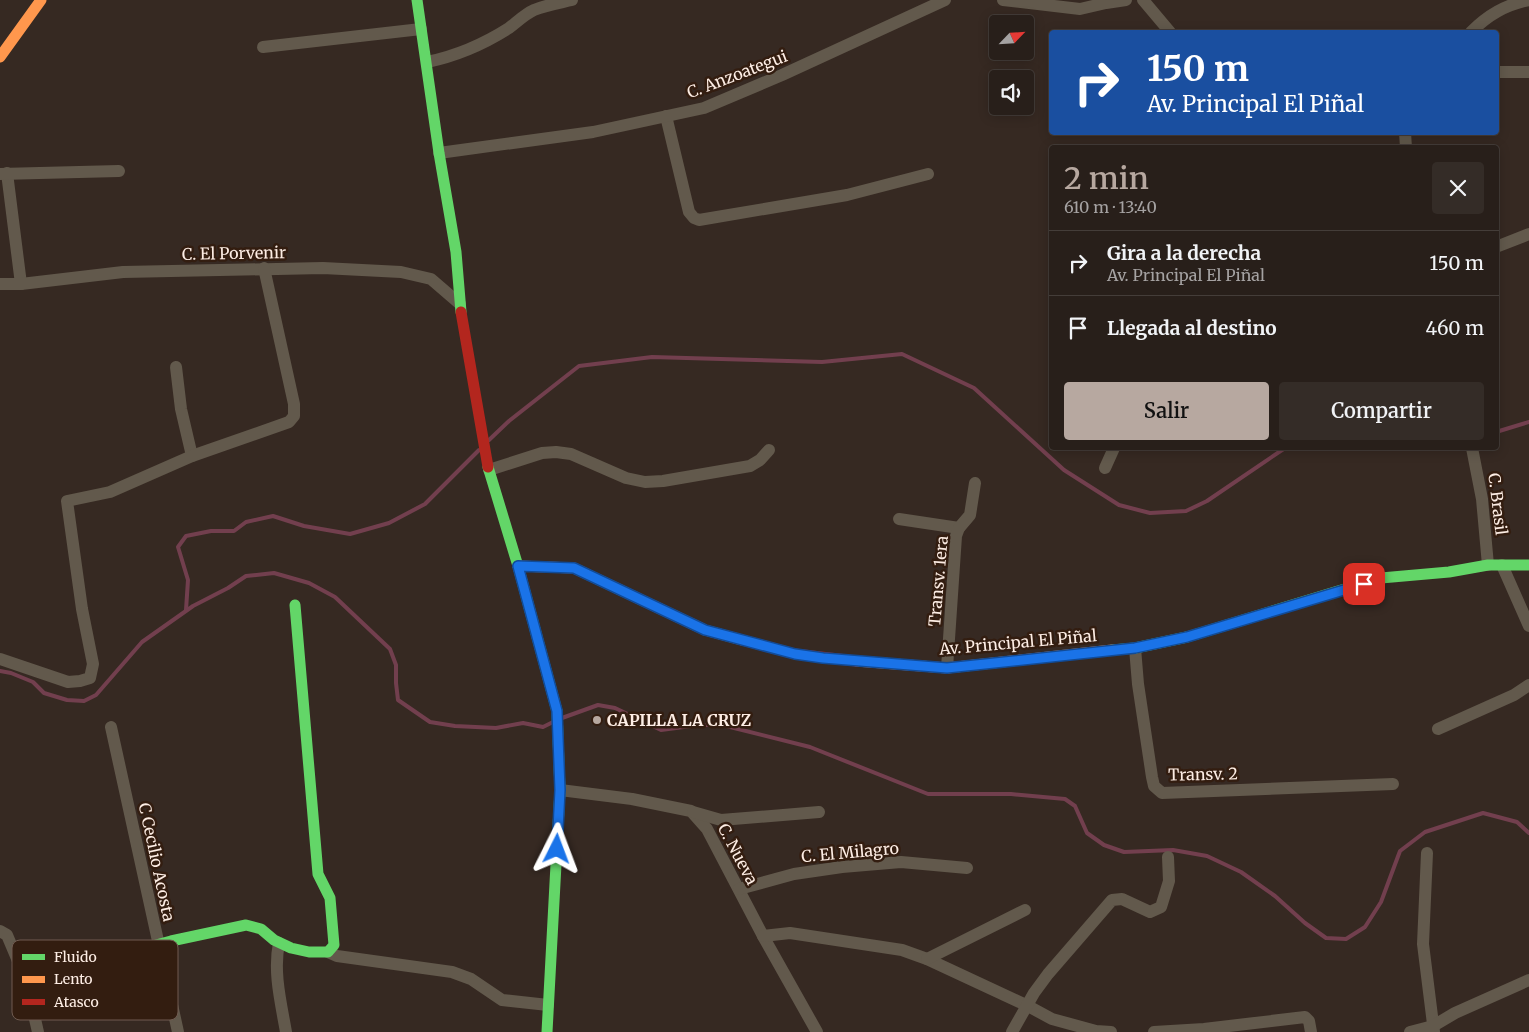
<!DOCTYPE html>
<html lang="es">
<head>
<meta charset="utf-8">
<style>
  :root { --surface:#281f1a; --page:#342c27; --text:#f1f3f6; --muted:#a5a2a2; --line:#443d39; --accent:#b7a8a0 }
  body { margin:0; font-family:Merriweather,serif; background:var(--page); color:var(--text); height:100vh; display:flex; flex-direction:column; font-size:19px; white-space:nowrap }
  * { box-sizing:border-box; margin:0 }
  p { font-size:16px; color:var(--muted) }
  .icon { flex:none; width:28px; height:28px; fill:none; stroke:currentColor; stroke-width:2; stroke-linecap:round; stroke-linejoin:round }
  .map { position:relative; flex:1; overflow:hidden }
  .drawer { position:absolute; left:1049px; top:145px; width:450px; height:305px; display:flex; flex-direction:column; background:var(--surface); border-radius:5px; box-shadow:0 2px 12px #0003,0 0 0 1px var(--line) }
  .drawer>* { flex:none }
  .banner { position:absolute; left:1049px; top:30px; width:450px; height:105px; border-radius:5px; box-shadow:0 2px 12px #0003,0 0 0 1px var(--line); background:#1a4fa0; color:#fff; overflow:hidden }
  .needle { width:32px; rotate:65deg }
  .tools { position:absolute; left:989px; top:15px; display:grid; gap:10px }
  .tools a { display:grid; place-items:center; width:45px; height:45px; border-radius:5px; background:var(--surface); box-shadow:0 2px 12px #0003,0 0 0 1px var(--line); font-size:25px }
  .pin { position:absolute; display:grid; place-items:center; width:42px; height:42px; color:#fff; margin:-21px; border-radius:10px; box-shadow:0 2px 8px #0006 }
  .me { position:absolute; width:55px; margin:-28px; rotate:3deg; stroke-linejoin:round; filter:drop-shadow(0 0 4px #0008) }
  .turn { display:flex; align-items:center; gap:18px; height:105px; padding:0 15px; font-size:22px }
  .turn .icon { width:65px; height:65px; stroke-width:2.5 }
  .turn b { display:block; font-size:35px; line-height:42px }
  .round { display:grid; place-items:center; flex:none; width:52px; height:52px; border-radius:5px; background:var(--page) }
  .overview { display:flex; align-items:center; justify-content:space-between; height:85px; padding:0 15px }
  h1 { font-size:30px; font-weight:600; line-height:38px; color:var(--accent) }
  .primary-button { display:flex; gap:10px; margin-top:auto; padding:10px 15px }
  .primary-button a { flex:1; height:58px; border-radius:5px; background:var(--accent); color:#111; font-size:20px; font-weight:600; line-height:58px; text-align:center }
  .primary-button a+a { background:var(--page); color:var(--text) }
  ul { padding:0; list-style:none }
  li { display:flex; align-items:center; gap:15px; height:65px; padding:0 15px; border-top:1px solid var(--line) }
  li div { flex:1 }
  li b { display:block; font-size:19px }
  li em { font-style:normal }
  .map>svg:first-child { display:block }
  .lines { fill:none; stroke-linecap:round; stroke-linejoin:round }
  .stream { stroke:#723f4e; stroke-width:4 }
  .street { stroke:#62594c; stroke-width:12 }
  .fast { stroke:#63d668; stroke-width:11 }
  .slow { stroke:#ff974d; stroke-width:11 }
  .jam { stroke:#b3261e; stroke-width:11 }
  .route-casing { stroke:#114b97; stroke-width:12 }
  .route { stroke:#1a73e8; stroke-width:9 }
  .poi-dot { fill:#b7a8a0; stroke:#331d10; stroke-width:2 }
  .labels { text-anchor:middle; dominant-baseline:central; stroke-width:5; stroke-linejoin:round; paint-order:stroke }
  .street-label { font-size:16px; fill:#fdede4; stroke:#331d10 }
  .poi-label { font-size:16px; font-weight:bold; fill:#fdede4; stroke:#331d10; text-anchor:start }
  .key { fill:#331d10; stroke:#705b50; stroke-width:1 }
  .key-label { font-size:14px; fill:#fdede4 }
</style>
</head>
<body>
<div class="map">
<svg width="1529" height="1032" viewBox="0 0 1529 1032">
  <rect width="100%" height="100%" fill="#362922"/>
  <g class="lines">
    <g class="stream">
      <path d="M1496,432L1529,422"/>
      <path d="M489,440L509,421L579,366L652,357L822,362L902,354L974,388L1064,470L1119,505L1150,513L1186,511L1207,501L1285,448"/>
      <path d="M186,610L188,580L178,547L186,536L211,531H234L246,522L273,516L304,526L350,534L389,523L425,504L479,450"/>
      <path d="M0,671L11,673L33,682L44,693L67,700L84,701L96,695L142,642L193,606L228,588L246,576L274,573L309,583L335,597L390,649L396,665V683L398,700L430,722L455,726L496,728L523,723L543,727L553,722"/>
      <path d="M562,718L598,705L615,708L661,730L699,725H722L810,747L928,794H1011L1065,799L1075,806L1087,833L1104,845L1124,852L1173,850L1207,856L1241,872L1275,896L1305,923L1326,938L1346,939L1365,927L1381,902L1400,851L1425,832L1483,813L1517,822L1529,833"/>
    </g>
    <g class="street">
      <path d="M1003,0L1080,9L1106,3L1126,0"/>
      <path d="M1143,0L1170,32"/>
      <path d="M1471,32C1488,15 1505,5 1529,0"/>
      <path d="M263,47L421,29"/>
      <path d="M427,62C456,56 484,44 509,28C517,22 525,14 534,10C546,5 559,3 572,0"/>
      <path d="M1496,72H1529"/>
      <path d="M666,116L689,212L694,218L699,220L847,195L928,174"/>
      <path d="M1405,132L1406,148"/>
      <path d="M439,153L593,132L704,108L782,75L945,0"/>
      <path d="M7,173L21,284"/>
      <path d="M0,174L119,171"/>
      <path d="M1496,247L1529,234"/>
      <path d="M0,284H21L123,272L323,268L401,272L431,279L460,304"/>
      <path d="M176,367L181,409L192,456"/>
      <path d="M1472,448L1482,499L1488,565"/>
      <path d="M1105,468L1114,448"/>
      <path d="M489,470L542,453L556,452L571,454L626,478L645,482L663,481L750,466L760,460L769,450"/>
      <path d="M899,519L959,528"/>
      <path d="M1502,565L1529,626"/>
      <path d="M1135,648L1138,684L1152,777L1154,786L1162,793L1393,784"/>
      <path d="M0,659L68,682L80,681L90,678L93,664L82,609L67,501L110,492L192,456L289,422L294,416V404L264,268"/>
      <path d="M947,668L956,536L959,528L970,515L975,483"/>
      <path d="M111,727L178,1032"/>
      <path d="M1438,729L1514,695L1529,685"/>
      <path d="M560,790L632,799L691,811L707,829L763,936L817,1032"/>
      <path d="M693,812L721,820L819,812"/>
      <path d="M1427,853L1423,944L1434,1032"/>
      <path d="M739,889L794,874L842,867L901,862L967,868"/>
      <path d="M0,931L7,935L26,980L38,1032"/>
      <path d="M763,936L790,933L902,950L927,959L1028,1006L1052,1019L1096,1031L1111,1032"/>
      <path d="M279,943C273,972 281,1003 286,1032"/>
      <path d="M328,952L337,956L452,972L471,979L502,1000L548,1005"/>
      <path d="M927,959L1025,910"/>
      <path d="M1012,1032L1034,993L1048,974L1112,900L1122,899L1150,912L1161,907L1169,881L1168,857"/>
      <path d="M1154,1032L1204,1029L1305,1017L1309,1021L1311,1032"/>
      <path d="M1410,1032L1433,1026L1455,1013L1529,980"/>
    </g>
    <g class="fast">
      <path d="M417,0L439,153L456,252L461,312"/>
      <path d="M488,467L518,566L557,711L560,790L547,1032"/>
      <path d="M1112,650L1135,648L1187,637L1381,578L1449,572L1488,565H1529"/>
      <path d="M26,980L171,941L246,925L261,929L274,940L291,948L309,952H328L334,945L330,898L318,874L295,605"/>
    </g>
    <g class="slow">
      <path d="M0,57L41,0"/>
      <path d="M518,566L574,568L705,630L742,640"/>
      <path d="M856,661L947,668L1112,650"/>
    </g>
    <g class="jam">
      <path d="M461,312L488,467"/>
      <path d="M742,640L795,654L856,661"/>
    </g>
  </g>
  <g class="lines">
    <g class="route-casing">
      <path id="route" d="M557,849L560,790L557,711L518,566L574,568L705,630L795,654L823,658L947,668L1135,648L1187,637L1364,584"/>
    </g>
    <use href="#route" class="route"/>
  </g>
  <circle class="poi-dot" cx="597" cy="720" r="5"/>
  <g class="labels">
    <g class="street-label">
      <text transform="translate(737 74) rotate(-21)">C. Anzoategui</text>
      <text transform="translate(234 253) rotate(-1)">C. El Porvenir</text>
      <text transform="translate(1498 504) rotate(83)">C. Brasil</text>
      <text transform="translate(938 581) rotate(-85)">Transv. 1era</text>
      <text transform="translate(1018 642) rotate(-5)">Av. Principal El Piñal</text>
      <text transform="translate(1203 774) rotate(-1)">Transv. 2</text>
      <text transform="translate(850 852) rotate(-5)">C. El Milagro</text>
      <text transform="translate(738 854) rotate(62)">C. Nueva</text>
      <text transform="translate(157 862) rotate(78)">C Cecilio Acosta</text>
    </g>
    <g class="poi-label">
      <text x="607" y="720">CAPILLA LA CRUZ</text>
    </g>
  </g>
  <rect x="12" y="940" width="166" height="80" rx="8" class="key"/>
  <rect x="22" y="954" width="23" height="6" fill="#63d668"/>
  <rect x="22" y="976" width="23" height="7" fill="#ff974d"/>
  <rect x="22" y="999" width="23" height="6" fill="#b3261e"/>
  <g class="key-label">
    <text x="54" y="962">Fluido</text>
    <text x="54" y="984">Lento</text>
    <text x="54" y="1007">Atasco</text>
  </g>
</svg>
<div class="tools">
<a><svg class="needle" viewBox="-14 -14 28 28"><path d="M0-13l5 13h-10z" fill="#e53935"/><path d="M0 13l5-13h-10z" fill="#a5a2a2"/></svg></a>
<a><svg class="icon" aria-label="sound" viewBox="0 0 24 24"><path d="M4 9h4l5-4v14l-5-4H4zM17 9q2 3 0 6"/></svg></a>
</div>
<div class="pin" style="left:1364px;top:584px;background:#d93025"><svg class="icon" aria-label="arrive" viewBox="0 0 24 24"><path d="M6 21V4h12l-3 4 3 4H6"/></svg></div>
<svg class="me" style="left:557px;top:849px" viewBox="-20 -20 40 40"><path d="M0-17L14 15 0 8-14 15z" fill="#1a73e8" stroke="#fff" stroke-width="4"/></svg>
<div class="banner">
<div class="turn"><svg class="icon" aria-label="right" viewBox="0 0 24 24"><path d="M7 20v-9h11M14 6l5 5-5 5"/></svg><div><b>150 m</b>Av. Principal El Piñal</div></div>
</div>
<section class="drawer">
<div class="overview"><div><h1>2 min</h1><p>610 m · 13:40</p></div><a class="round"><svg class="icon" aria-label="close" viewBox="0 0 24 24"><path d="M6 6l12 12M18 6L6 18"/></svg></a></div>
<ul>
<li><svg class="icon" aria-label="right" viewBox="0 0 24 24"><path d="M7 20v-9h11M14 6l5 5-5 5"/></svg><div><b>Gira a la derecha</b><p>Av. Principal El Piñal</p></div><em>150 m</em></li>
<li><svg class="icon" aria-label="arrive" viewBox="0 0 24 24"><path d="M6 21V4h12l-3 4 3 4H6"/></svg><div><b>Llegada al destino</b></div><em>460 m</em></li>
</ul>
<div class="primary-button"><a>Salir</a><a>Compartir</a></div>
</section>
</div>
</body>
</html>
